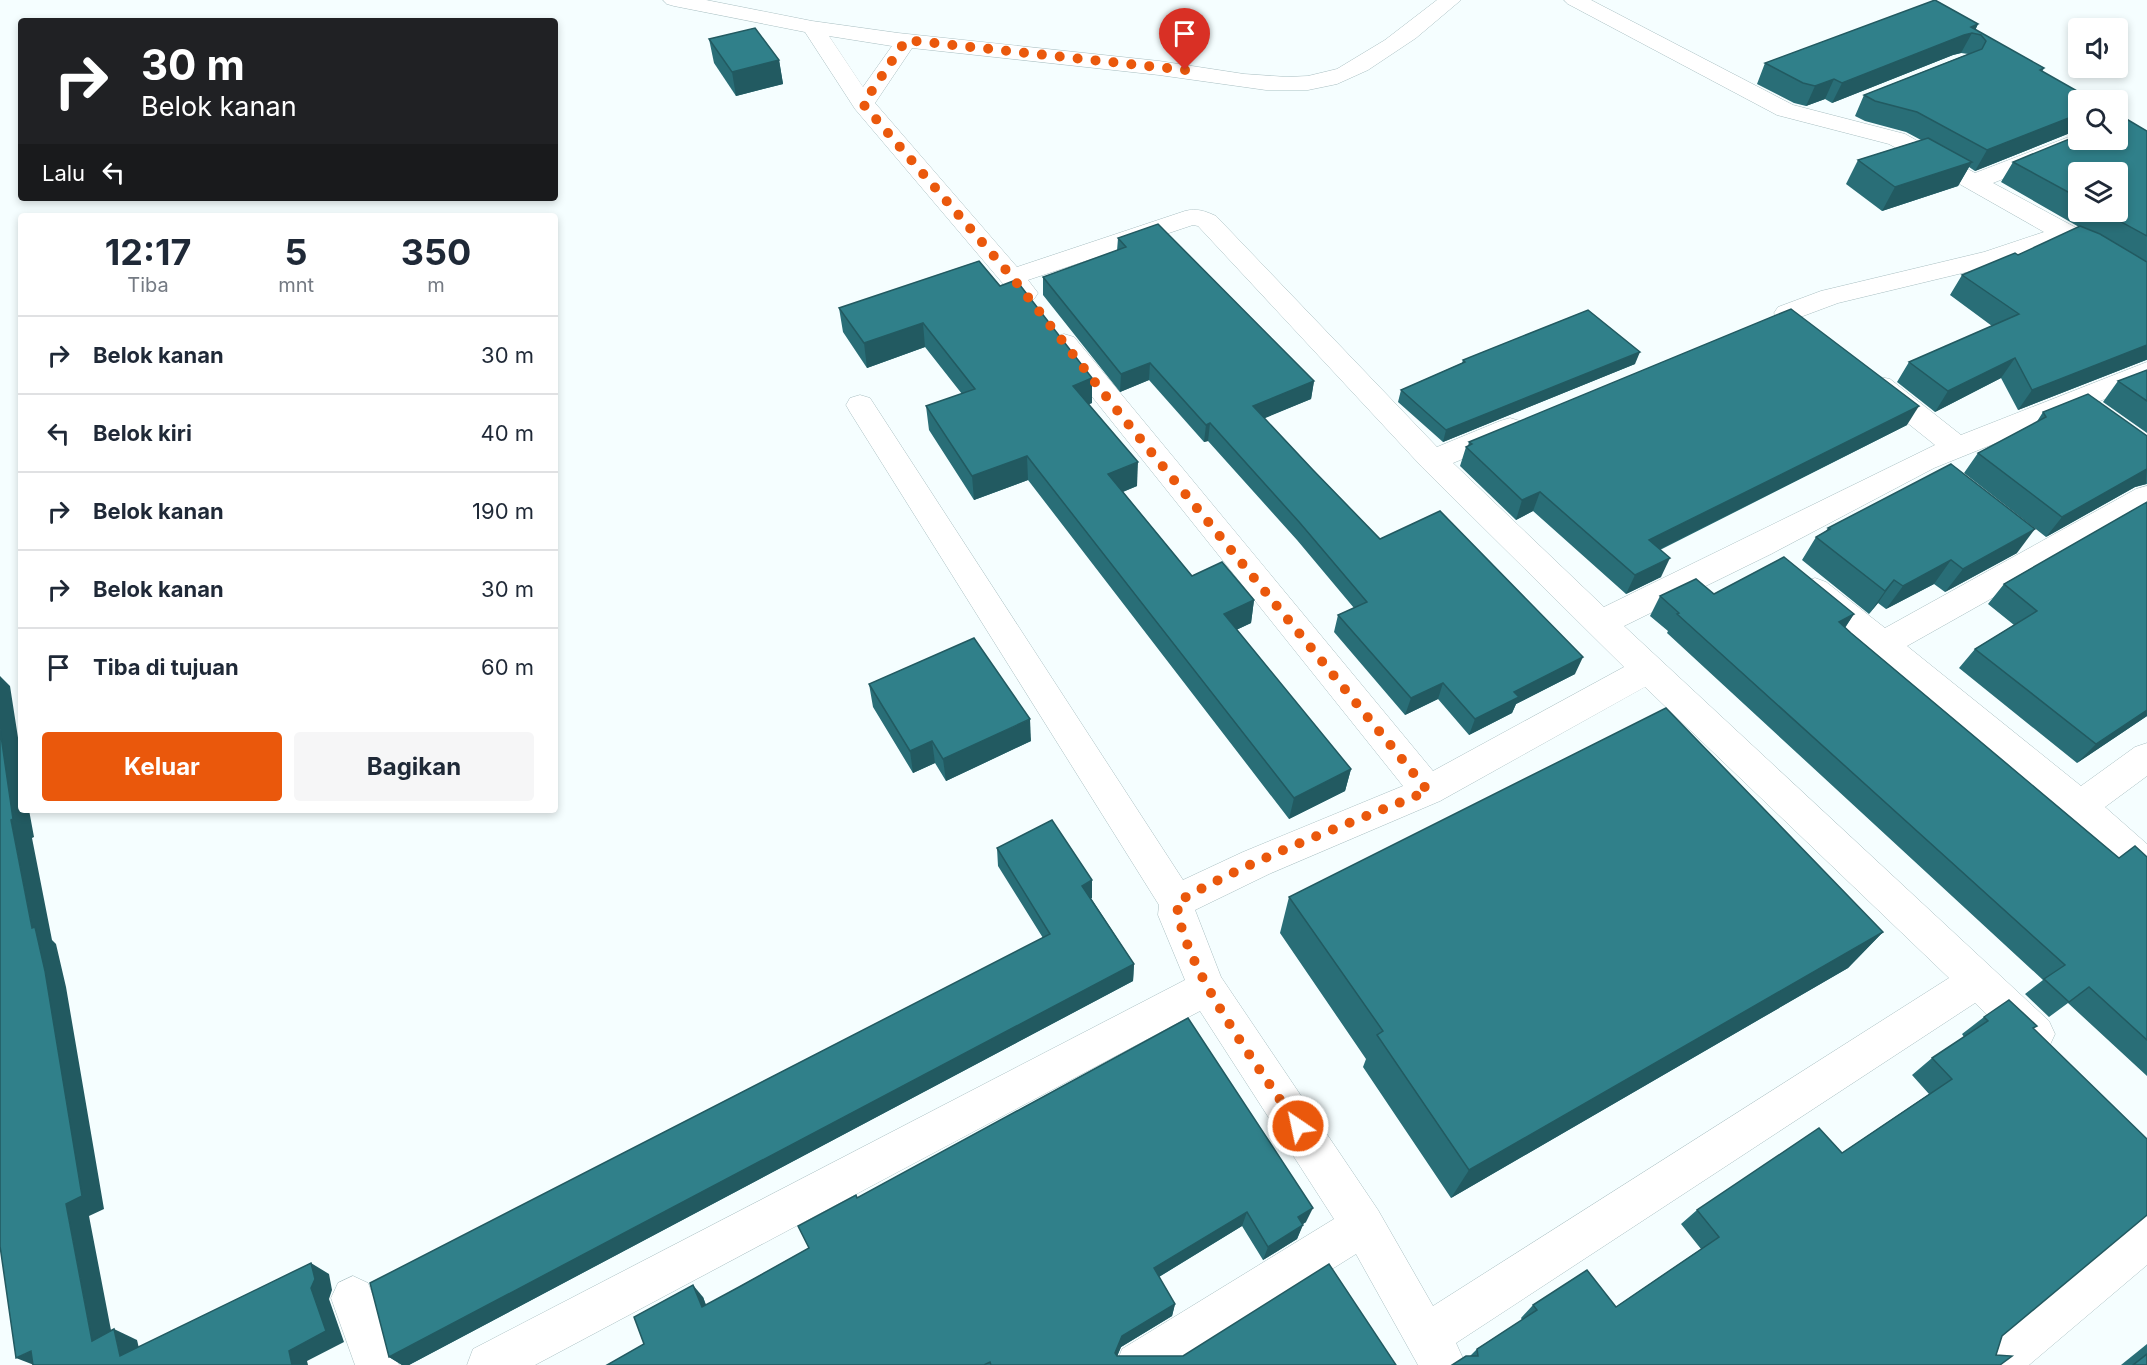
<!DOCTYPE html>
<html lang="id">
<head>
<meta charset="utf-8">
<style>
  :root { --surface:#fff; --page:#f6f6f7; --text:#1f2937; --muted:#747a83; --line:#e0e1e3; --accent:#ea580c }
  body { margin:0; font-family:Inter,sans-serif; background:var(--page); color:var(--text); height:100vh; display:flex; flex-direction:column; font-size:22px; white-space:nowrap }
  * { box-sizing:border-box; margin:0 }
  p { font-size:20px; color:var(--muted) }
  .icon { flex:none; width:33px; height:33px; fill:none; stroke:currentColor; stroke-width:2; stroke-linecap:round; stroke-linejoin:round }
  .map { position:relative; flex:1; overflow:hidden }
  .drawer { position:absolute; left:18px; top:213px; width:540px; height:600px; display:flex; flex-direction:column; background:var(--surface); border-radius:6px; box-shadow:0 3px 9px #0003 }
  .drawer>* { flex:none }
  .top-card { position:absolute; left:18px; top:18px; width:540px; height:183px; border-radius:6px; box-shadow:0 3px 9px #0003; background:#202124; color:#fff; overflow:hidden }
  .fabs { position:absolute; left:2068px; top:18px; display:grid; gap:12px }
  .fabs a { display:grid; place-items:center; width:60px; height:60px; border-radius:6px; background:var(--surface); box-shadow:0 3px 9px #0003; font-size:30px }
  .pin { position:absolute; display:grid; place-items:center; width:51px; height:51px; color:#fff; margin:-62px -26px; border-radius:50% 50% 50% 0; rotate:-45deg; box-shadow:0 0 6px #0007 }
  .pin .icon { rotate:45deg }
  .me { position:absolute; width:66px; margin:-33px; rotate:326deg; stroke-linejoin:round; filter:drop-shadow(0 0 4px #0008) }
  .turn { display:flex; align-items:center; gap:21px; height:126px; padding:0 24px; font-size:27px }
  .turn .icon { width:78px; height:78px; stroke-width:2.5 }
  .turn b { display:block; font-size:42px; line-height:51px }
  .then { display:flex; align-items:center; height:57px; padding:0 24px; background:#0003; gap:12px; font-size:22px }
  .eta { display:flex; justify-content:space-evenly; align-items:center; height:102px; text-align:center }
  .eta b { font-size:36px; font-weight:700; line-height:42px }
  .cta { display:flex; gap:12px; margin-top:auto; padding:12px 24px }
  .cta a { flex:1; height:69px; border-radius:6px; background:var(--accent); color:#fff; font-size:24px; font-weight:700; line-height:69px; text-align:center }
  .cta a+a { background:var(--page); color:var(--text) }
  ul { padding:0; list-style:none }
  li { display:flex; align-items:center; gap:18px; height:78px; padding:0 24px; border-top:2px solid var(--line) }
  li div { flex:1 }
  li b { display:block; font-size:22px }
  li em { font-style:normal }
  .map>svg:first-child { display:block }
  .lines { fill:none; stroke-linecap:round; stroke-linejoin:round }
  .street-casing { stroke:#a9bfc2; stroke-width:1 }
  .street { fill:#fff; fill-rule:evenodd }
  .wall { fill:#296e77; fill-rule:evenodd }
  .shaded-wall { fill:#225a61 }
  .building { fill:#30808a; stroke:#225a61; stroke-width:1.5 }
  .route { stroke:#ea580c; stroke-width:10; stroke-dasharray:0 18 }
</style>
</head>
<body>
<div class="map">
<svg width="2147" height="1365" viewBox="0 0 2147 1365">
  <rect width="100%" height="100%" fill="#f5feff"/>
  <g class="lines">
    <g class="street-casing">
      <g id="street">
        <path d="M663,0H706L812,21L898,33L1159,61L1244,74L1287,77L1308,76L1337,69L1385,40L1437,0H1461L1416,38L1368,70L1337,84L1308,90H1266L1159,75L912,48L875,103L1017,267L1185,211C1197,208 1205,211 1216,216L1437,447L1500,421L1510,418L1520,421L1524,428L1520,435L1453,463L1604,607L1935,445L1870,393L1866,386L1870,379L1880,377L1890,379L1961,435L2147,362V382L1934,468L1771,554L1624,626L2049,1021L2055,1034L2049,1047L2035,1052L2021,1047L1975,1003L1456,1343L1466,1365H1418L1356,1254L1179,1365H1116L1122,1349L1334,1219L1200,1011L535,1365H467L473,1349L1185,980L1158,915L1159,905L850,412L846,405L850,398L860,395L870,398L1183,880L1243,852L1403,786L1054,349L1050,343L1054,337L1064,334L1074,337L1433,771L1624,667L1422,467L1198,226L1193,225L1028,280L1038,293L1034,299L1025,301L1016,299L855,109L805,32L674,6L667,4ZM829,36L892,46L863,87ZM1645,687L1949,978L1433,1306L1378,1210L1221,977L1195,910L1269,874L1440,801Z"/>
        <path d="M1564,0H1591L1793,105L1905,134L1975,173L2079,133V140H2090L2087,145L1993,183L2147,266V285L2138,283L2087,253L2064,243L2000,264L1838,303L1787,322L1778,319L1774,313L1778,307L1821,291L1984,252L2044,232L1889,144L1777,115L1568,4Z"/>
        <path d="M2147,486V511L1907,646L2081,786L2135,747L2147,743V776L2105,807L2147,844V883L2134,878L2068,817L1804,598L1799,590L1804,582L1815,578L1826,582L1885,628L2136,489Z"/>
        <path d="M2147,1216V1265L2029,1365H1973L1979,1349L2132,1222Z"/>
        <path d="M353,1276L368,1283L399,1365H355L331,1298L338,1283Z"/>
      </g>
    </g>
    <use href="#street" class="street"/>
  </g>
  <g class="wall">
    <path d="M1978,24L1975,30L2044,68L2042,72L2070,133L1975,171L1969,167L1958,186L1882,211L1846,184L1858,160L1921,140L1906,132L1865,121L1855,116L1864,95L1968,54L1961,53L1953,55L1832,103L1825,99L1806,106L1794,103L1757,84L1765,63Z"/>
    <path d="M709,39L779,60L783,84L736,96L714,63Z"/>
    <path d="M2147,131V360H2146L2018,410L2001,378L1935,412L1897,382L1909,362L1992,326L1950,295L1962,275L2018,255L2079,227L2001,182L2013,162ZM2079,172L2118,212H2079Z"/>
    <path d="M1118,238L1314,381L1311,399L1264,418L1313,470L1380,539L1575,674L1516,704L1512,713L1469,735L1438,699L1405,715L1334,632L1338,615L1354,608L1297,540L1208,441L1204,442L1149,380L1120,392L1043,295V277L1117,251Z"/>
    <path d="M1000,286L1092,378V403L1089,404L1137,486L1123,492L1192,576L1254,600L1251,623L1236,630L1351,769L1345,791L1289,819L1028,480L974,500L929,430L926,406L962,394L925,347L867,368L843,332L839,308Z"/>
    <path d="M1463,360L1635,364L1443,442L1398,402L1401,390L1462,363Z"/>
    <path d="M2147,370V433L2103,402L2118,381Z"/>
    <path d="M2043,412L2147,436V484L2135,487L2046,537L1964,473L1978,453L2036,423Z"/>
    <path d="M1907,425L1660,550L1661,577L1626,594L1533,511L1516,520L1460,466L1466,447L1468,446L1469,442Z"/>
    <path d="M2147,502V716L2077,763L1959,668L1975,649L2014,625L1988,604L2004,584Z"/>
    <path d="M1828,528L2017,553L1945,592L1934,584L1886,609L1878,603L1869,614L1802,560L1816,537L1826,531Z"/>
    <path d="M1714,594L1854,614L1845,628L2119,858L2147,857V1076L2068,1003L2049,1017L2025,994L2043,980L1667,633L1668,631L1650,616L1660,596Z"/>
    <path d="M869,684L1031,741L946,781L935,763L913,773L873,707Z"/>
    <path d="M997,848L1092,898H1091L1134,964L1133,981L409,1365H402L389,1357L1043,938L998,866Z"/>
    <path d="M1289,897L1883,932L1848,968L1451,1198L1363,1067L1366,1059L1280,933Z"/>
    <path d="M1984,1017L2033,1028L2002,1336L1996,1355L1470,1356L1477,1349L1522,1320L1521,1318L1533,1305L1616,1307L1701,1249L1681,1224L1697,1210L1842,1153L1929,1094L1912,1075L1932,1058L1964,1037L1962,1034Z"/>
    <path d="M1188,1018L1306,1222L1303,1224L1297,1239L1263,1260L1242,1226L1159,1277L1175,1304L1172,1316L1121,1347L1117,1356L1396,1365H607L644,1344L703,1297L706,1305L809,1248L857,1198Z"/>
    <path d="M2147,1344V1365H2121Z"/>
  </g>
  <g class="shaded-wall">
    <path d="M1978,24L1974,33H1972L1961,53L1953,55L1832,103L1842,83Z"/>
    <path d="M779,60L783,84L736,96L732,72Z"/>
    <path d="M1834,79L1825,99L1806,106L1815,86Z"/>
    <path d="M2079,114V131L2070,133L1975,171L1987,150Z"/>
    <path d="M1972,162L1958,186L1882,211L1895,187Z"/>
    <path d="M923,323L925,347L867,368L864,343Z"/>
    <path d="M2147,345V359L2146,360L2018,410L2032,390Z"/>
    <path d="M1640,352L1635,364L1443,442L1446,430Z"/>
    <path d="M2015,358L2001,378L1935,412L1948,391Z"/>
    <path d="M1150,363L1149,380L1120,392L1121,374Z"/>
    <path d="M1092,378V403L1073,410V386Z"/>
    <path d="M1314,381L1311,399L1251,424L1253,406Z"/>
    <path d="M1919,406L1907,425L1640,559L1649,540Z"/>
    <path d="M1210,423L1208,441L1204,442L1206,425Z"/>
    <path d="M1027,456L1028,480L974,500L972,476Z"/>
    <path d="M1138,462L1137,486L1107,498L1108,474Z"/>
    <path d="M2147,469L2146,484L2135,487L2046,537L2062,517Z"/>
    <path d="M1540,492L1533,511L1516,520L1522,500Z"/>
    <path d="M2035,529L2017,553L1945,592L1963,569Z"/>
    <path d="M1670,558L1661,577L1626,594L1635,575Z"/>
    <path d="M1951,560L1934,584L1886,609L1903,586Z"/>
    <path d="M1894,580L1878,603L1869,614L1885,591Z"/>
    <path d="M1254,600L1251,623L1221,637L1224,614Z"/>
    <path d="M1854,614L1841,633L1839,622Z"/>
    <path d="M1583,657L1575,674L1516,704L1512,713L1469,735L1475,719L1514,692Z"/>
    <path d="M0,676L10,686L21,757V810H29L34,837L32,838L52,940L56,944L66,987L104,1209L89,1216L115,1351L92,1341L66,1204L32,928L11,820L0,729Z"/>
    <path d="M1443,683L1438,699L1405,715L1411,698Z"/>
    <path d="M2147,710V716L2077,763L2096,744Z"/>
    <path d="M1030,719L1031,741L946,781L943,759Z"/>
    <path d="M932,741L935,763L913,773L910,751Z"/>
    <path d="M1351,769L1345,791L1289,819L1294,798Z"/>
    <path d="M1092,880V898L1082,903V886Z"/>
    <path d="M1883,932L1848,968L1451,1198L1469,1170Z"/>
    <path d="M1134,964L1133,981L409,1365H402L389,1357Z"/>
    <path d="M1313,1208L1306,1222L1292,1231L1298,1217Z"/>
    <path d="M1247,1212L1242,1226L1152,1281L1154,1268Z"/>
    <path d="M1303,1225L1297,1239L1263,1260L1268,1247Z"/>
    <path d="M311,1263L329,1274L332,1290L329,1299L344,1342L307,1361L308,1365H292L289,1351L311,1288Z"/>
    <path d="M693,1285L703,1297L711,1319L702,1307Z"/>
    <path d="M1175,1304L1172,1316L1121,1347L1114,1364L1115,1353L1122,1336Z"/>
    <path d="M114,1329L137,1340L143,1365L120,1356Z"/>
    <path d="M31,1351L34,1365L16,1358Z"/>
  </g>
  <g class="building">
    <path d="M1935,0L1978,24L1971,27L2044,68L2040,70L2093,100H2079V114L1987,150L1917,112L1875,101L1864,95L1982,49L1986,41L1981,35L1972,33L1964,35L1842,83L1834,79L1815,86L1803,83L1765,63Z"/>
    <path d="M755,28L779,60L732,72L709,39Z"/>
    <path d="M2118,114L2147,131V236L2103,212H2118V172H2079V198L2013,162L2079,135V140H2118Z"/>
    <path d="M1928,138L1972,162L1895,187L1858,160Z"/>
    <path d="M1158,224L1314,381L1253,406L1313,470L1380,539L1440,511L1583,657L1514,692L1519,697L1475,719L1443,683L1411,698L1338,615L1367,602L1300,523L1210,423L1206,425L1150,363L1121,374L1043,277L1126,247L1118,238Z"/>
    <path d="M2080,226L2100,234L2147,262V345L2032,390L2015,358L1948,391L1909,362L2019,314L1962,275L2015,253L2018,255Z"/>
    <path d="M979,261L1000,286L1016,280L1092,378L1073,386L1138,462L1108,474L1192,576L1222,562L1254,600L1224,614L1351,769L1294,798L1027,456L972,476L926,406L975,389L923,323L864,343L839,308Z"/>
    <path d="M1791,309L1919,406L1649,540L1670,558L1635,575L1540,492L1522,500L1466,447L1472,444L1469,442Z"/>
    <path d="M1588,310L1640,352L1446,430L1401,390L1465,362L1463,360Z"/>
    <path d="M2147,370V401L2118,381Z"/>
    <path d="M2088,394L2147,436V469L2062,517L1978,453L2046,417L2043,412Z"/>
    <path d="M1951,464L2035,529L1963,569L1951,560L1903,586L1894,580L1885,591L1816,537L1830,529L1828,528Z"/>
    <path d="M2147,502V710L2096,744L1975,649L2037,611L2004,584Z"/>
    <path d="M1784,557L1854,614L1839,622L1851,633L2119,858L2135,846L2147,857V1040L2089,987L2069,1002L2044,979L2065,965L1677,614L1679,613L1660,596L1696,579L1714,594Z"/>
    <path d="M974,638L1030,719L943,759L932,741L910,751L869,684Z"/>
    <path d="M1666,708L1883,932L1469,1170L1377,1035L1383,1031L1289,897Z"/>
    <path d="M0,729L13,819L11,820L32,928L35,927L45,971L82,1196L66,1204L92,1341L114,1329L120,1356L311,1263L315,1279L311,1288L326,1331L289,1351L292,1365H33L31,1351L16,1358L0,1246Z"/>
    <path d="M1052,820L1092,880L1082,886L1134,964L389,1357L370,1283L1050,934L997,848Z"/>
    <path d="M2009,1000L2037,1026L2033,1028L2147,1139V1215L2002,1336L1996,1355L2012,1356L2000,1365H1452L1466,1356H1478L1477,1349L1537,1310L1533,1305L1587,1270L1616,1307L1719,1237L1697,1210L1819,1128L1842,1153L1952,1079L1932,1058L1988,1021L1984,1017Z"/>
    <path d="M1188,1018L1313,1208L1298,1217L1303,1225L1268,1247L1247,1212L1154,1268L1175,1304L1122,1336L1115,1353L1117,1356H1183L1329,1264L1396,1365H991L990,1362L984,1365H607L644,1344L634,1317L693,1285L702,1307L739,1287L809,1248L798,1226L856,1195L857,1198Z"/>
    <path d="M2147,1354V1365H2133Z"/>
  </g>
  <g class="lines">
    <path class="route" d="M1185,70L906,40L863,104L1012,277L1120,414L1428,791C1344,826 1256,857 1177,902C1179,963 1263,1073 1298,1126"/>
  </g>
</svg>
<div class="fabs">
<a><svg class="icon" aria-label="sound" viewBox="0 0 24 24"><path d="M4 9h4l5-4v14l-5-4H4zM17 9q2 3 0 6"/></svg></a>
<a><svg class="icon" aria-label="search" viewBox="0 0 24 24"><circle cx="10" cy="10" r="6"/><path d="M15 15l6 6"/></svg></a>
<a><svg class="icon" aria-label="layers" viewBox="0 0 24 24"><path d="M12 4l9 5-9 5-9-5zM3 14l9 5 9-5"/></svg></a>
</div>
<div class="pin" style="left:1185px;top:70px;background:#d93025"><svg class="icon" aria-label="arrive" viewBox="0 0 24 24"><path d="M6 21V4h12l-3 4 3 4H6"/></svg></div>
<svg class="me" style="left:1298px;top:1126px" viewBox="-20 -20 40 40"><circle r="17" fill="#ea580c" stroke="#fff" stroke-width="3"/><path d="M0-11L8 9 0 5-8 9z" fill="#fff"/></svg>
<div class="top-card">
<div class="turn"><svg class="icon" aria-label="right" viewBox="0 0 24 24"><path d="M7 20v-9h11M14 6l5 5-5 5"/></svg><div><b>30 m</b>Belok kanan</div></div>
<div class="then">Lalu<svg class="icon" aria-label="left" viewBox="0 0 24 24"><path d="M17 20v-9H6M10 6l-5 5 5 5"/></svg></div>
</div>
<section class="drawer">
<div class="eta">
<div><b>12:17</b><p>Tiba</p></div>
<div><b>5</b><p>mnt</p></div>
<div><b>350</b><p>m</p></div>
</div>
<ul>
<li><svg class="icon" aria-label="right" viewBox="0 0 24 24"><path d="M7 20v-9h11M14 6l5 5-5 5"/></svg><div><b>Belok kanan</b></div><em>30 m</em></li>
<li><svg class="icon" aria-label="left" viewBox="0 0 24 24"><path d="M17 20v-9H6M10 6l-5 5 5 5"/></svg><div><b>Belok kiri</b></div><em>40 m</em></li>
<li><svg class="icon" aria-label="right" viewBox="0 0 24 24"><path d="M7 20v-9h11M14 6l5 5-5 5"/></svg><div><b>Belok kanan</b></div><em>190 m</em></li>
<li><svg class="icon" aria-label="right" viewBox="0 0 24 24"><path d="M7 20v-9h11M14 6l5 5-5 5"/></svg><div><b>Belok kanan</b></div><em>30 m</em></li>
<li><svg class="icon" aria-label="arrive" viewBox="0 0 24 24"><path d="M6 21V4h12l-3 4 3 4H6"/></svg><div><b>Tiba di tujuan</b></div><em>60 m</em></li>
</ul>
<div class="cta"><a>Keluar</a><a>Bagikan</a></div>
</section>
</div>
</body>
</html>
